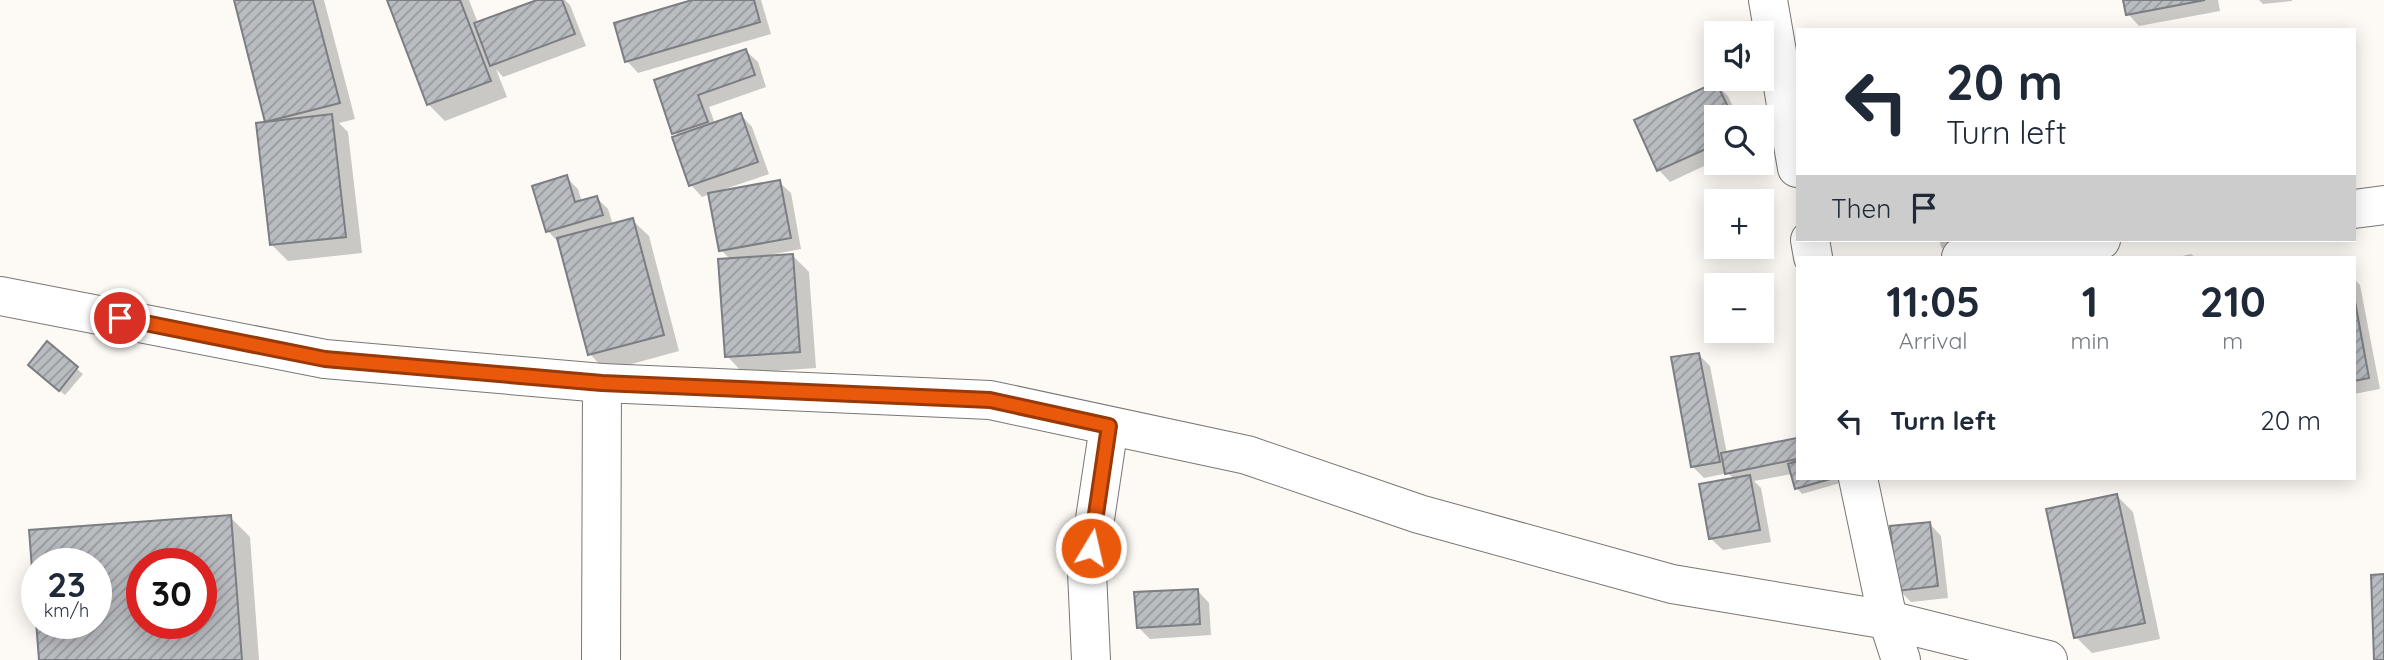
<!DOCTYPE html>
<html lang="en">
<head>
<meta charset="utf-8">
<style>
  :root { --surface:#fff; --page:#f6f6f7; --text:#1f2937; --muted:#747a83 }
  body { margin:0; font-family:Quicksand,sans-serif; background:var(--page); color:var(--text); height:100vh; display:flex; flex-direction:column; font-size:26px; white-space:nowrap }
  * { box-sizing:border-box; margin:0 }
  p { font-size:23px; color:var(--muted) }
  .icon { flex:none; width:38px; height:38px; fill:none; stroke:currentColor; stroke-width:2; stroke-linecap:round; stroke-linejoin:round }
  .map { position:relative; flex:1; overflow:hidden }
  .side { position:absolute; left:1796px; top:256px; width:560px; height:224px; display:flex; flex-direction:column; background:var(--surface); border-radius:0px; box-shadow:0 4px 18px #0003 }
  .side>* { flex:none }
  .banner { position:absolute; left:1796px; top:28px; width:560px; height:214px; border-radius:0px; box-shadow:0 4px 18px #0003; background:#fff; color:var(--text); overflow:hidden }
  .controls { position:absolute; left:1704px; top:21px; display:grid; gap:14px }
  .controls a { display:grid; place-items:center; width:70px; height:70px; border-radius:0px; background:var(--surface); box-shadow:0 4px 18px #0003; font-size:35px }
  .speed { position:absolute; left:21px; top:548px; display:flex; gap:14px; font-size:35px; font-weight:700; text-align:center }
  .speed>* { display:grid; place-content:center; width:91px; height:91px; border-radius:50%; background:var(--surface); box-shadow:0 4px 18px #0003; line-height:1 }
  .speed small { font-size:18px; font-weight:400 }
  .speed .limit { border:10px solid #d22; background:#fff; color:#111 }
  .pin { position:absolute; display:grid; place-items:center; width:60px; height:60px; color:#fff; margin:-30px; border:4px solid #fff; border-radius:50%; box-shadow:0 2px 7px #0007 }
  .me { position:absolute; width:77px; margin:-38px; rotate:9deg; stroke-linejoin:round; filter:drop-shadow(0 0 5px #0008) }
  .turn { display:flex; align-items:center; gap:24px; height:147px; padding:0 35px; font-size:32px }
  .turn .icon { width:91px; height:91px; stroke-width:2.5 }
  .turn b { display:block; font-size:49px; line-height:60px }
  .then { display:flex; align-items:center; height:66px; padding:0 35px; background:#0003; gap:14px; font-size:26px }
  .eta { display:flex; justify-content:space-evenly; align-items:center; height:119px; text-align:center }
  .eta b { font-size:42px; font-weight:700; line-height:49px }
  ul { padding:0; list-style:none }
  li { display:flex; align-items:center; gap:21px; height:91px; padding:0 35px }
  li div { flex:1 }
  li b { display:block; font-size:26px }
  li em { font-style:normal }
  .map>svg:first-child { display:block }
  .shadow { fill:#0003; fill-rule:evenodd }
  .building { fill:url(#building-hatch); stroke:#7b7e83; stroke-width:2; fill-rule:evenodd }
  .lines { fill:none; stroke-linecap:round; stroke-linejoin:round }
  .minor-casing { stroke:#7a7773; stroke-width:40 }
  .minor { stroke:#fff; stroke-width:38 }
  .route-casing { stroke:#983908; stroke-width:18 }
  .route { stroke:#ea580c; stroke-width:12 }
</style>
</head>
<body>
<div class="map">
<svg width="2384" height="660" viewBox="0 0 2384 660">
  <defs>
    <pattern id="building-hatch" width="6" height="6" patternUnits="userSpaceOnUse" patternTransform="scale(1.75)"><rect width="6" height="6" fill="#b9bcc0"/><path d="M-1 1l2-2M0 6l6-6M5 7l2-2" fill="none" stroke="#97999c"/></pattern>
  </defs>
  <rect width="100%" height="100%" fill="#fdfaf5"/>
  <g class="shadow">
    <path d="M235,0H324L355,119L339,123L348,132L362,253L288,261L272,245L267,123Z"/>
    <path d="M389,0H469L478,23L542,0H565L570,5L586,46L503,77L496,69L507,97L445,121L428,104Z"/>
    <path d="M699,0H761L771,34L638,73L627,61Z"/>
    <path d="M2125,0H2218L2220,11L2139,26L2128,14Z"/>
    <path d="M2259,0H2292V1L2263,4Z"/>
    <path d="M746,51L758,62L766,87L709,107L715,124L741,115L752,127L769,174L722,190L779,182L791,193L801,249L769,255V257L793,256L809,272L816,368L743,373L727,356L731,260L721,250L710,194L702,197L691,185L678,137L656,81Z"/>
    <path d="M1716,84L1728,96L1738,117H1717V160L1670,182L1659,170Z"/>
    <path d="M566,177L578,189L582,202L597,198L608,209L613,225L632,220L649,236L679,351L606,371L590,354L560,244L548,231Z"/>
    <path d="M1939,240H2007L1951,257L1941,247Z"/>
    <path d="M2191,254L2195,257H2178Z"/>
    <path d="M2354,279L2360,285L2380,389L2354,394Z"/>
    <path d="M47,344L83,374L65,395L35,371Z"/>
    <path d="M1699,355L1710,366L1727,454L1797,440V478H1847V481L1802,494L1797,488L1792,474L1754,481L1761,488L1771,542L1723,550L1711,539L1734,479L1728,473L1704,478L1692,466Z"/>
    <path d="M2117,496L2133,512L2160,639L2092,653L2076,637Z"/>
    <path d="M230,517L250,537L259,660H41L38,623H96V564ZM142,564H201V623H142Z"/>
    <path d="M1930,524L1941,536L1948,598L1911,602L1899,590Z"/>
    <path d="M1198,591L1209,603L1211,635L1150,639L1138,627Z"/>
  </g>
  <g class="building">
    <path d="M234,0H313L340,103L265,122Z"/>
    <path d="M387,0H460L491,81L427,105Z"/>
    <path d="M537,0H562L575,34L490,66L474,23Z"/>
    <path d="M692,0H754L760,22L625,62L614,23Z"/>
    <path d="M2123,0H2205L2126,15Z"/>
    <path d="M746,49L755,75L698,95L708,122L672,134L654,80Z"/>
    <path d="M1716,82L1733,117H1717V144L1657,171L1634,120Z"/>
    <path d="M741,113L758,162L689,186L672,137Z"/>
    <path d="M332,114L346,237L270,245L256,123Z"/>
    <path d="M567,175L575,202L597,196L603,215L546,232L532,186Z"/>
    <path d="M780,180L791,238L719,251L708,193Z"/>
    <path d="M633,218L664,335L588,355L557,238Z"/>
    <path d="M793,254L800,352L725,357L718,259Z"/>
    <path d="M2354,296L2369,378L2354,381Z"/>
    <path d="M47,341L78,367L59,391L28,365Z"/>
    <path d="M1699,353L1720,462L1691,467L1671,357Z"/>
    <path d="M1797,438V459L1725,474L1721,453Z"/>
    <path d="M1797,461V478H1834L1795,489L1788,464Z"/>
    <path d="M1750,475L1760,530L1709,539L1699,484Z"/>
    <path d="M2117,494L2145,623L2074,638L2046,509Z"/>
    <path d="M231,515L242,660H39L29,530ZM37,564H96V623H37ZM142,564H201V623H142Z"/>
    <path d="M1930,522L1938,586L1897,591L1890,526Z"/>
    <path d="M2384,574V660H2374L2371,575Z"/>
    <path d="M1198,589L1200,624L1137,628L1134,592Z"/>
  </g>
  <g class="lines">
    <g class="minor-casing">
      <g id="minor">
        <path d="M1768,0L1797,168"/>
        <path d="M2354,209L2384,205"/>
        <path d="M1810,240L1813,257"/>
        <path d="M1961,257L2101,240"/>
        <path d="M0,296L325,359L602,383L990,400L1247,455L1419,514L1672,584L1888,620L2048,660"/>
        <path d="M1858,478L1888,620L1901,660"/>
        <path d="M601,660L602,383"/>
        <path d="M1091,660L1087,572L1109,426"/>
      </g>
    </g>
    <use href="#minor" class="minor"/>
  </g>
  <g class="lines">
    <g class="route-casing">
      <path id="route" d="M120,318L325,359L602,383L990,400L1109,426L1091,548"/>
    </g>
    <use href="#route" class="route"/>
  </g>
</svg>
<div class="controls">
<a><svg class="icon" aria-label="sound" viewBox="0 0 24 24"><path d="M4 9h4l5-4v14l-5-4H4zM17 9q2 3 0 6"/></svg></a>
<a><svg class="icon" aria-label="search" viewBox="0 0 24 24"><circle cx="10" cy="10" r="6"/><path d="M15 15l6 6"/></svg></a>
<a>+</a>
<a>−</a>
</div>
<div class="speed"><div>23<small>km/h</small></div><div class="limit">30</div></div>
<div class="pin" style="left:120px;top:318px;background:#d93025"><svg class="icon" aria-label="arrive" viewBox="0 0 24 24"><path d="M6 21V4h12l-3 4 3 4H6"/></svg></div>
<svg class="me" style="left:1091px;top:548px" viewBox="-20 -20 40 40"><circle r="17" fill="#ea580c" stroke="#fff" stroke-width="3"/><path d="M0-11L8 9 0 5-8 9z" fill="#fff"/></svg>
<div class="banner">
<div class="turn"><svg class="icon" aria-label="left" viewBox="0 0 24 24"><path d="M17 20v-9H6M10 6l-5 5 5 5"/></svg><div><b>20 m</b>Turn left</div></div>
<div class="then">Then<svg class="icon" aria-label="arrive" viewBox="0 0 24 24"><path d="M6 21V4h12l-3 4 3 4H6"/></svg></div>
</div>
<section class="side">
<div class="eta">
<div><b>11:05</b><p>Arrival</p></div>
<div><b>1</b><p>min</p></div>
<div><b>210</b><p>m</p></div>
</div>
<ul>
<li><svg class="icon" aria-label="left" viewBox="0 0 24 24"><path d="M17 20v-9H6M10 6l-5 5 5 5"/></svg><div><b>Turn left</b></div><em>20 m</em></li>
</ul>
</section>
</div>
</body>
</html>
